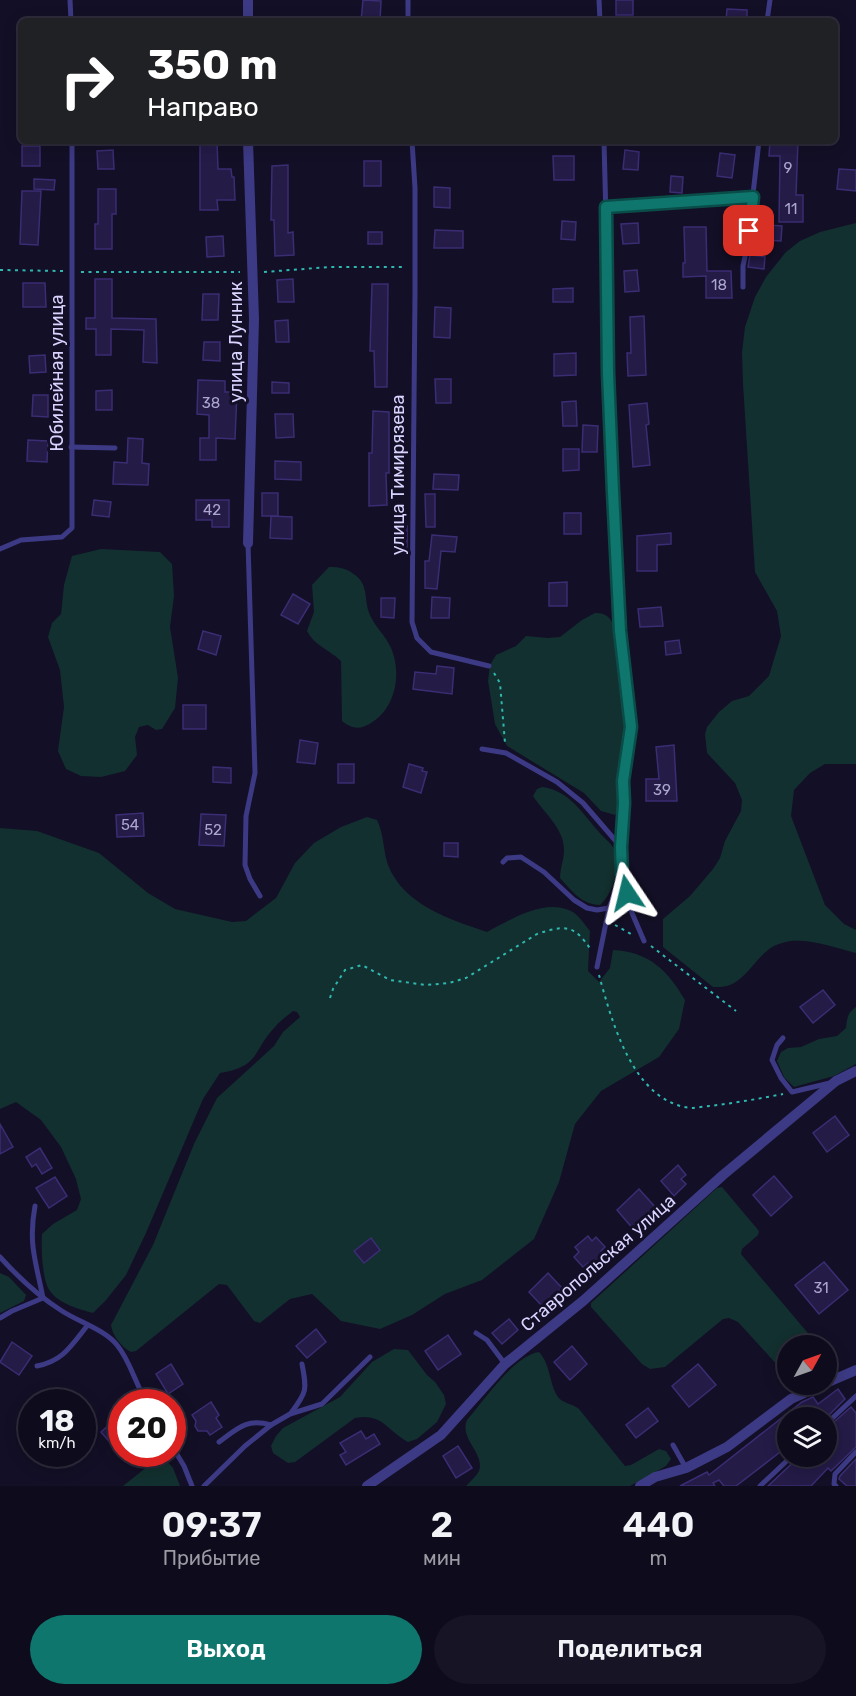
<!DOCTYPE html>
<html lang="ru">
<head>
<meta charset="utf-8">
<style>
  :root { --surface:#0e0b1c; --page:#171425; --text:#f1f3f6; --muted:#9b9ba3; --line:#2e2b3b; --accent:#0f766e }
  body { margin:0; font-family:Rubik,sans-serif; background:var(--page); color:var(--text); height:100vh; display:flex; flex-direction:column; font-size:22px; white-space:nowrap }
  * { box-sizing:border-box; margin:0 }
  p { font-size:20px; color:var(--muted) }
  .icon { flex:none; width:33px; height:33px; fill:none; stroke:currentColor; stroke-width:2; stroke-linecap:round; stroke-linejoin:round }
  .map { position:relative; height:1486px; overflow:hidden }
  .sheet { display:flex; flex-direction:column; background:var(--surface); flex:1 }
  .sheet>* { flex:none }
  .guide { position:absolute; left:18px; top:18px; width:820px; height:126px; border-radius:9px; box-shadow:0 3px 15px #0003,0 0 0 2px var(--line); background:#202124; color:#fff; overflow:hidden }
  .needle { width:39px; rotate:50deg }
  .fabs { position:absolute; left:777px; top:1335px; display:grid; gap:12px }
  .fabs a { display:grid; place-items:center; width:60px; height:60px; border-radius:50%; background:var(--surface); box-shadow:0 3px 15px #0003,0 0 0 2px var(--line); font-size:30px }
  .speed { position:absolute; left:18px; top:1389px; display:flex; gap:12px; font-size:30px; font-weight:700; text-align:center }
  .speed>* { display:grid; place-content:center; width:78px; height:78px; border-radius:50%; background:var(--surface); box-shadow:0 3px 15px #0003,0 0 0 2px var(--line); line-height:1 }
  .speed small { font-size:15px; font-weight:400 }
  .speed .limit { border:9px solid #d22; background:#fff; color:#111 }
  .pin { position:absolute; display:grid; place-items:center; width:51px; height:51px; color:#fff; margin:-26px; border-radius:12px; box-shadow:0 3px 9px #0006 }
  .me { position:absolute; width:66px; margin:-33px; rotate:350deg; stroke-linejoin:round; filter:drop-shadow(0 0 4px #0008) }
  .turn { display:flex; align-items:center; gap:21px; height:126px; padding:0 30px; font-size:27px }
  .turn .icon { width:78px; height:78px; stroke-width:2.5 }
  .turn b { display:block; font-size:42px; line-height:51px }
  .eta { display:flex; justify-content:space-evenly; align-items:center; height:102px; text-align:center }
  .eta b { font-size:36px; font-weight:600; line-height:42px }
  .button { display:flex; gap:12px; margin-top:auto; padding:12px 30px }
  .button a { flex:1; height:69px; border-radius:36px; background:var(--accent); color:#fff; font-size:24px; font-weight:600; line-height:69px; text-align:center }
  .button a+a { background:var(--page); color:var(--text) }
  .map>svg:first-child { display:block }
  .green { fill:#12302f }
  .building { fill:#241b47; stroke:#3b2d73; stroke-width:1.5 }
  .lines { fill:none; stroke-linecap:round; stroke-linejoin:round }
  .path { stroke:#2fb8b0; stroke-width:2; stroke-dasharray:3 4.5; stroke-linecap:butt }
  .service { stroke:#3d3a85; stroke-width:5 }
  .minor { stroke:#3d3a85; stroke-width:10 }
  .route-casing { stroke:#0a4d48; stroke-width:15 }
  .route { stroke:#0f766e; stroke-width:10 }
  .labels { text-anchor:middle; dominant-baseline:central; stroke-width:6; stroke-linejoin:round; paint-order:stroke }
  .number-label { font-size:15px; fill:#aca6d1 }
  .street-label { font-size:18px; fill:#d9d4ff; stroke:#130f26 }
</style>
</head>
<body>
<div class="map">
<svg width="856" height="1486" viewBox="0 0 856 1486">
  <rect width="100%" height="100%" fill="#130f26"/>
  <g class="green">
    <path d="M856,223V764H825L810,773L794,790L791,816L825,905L844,924L856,930V953C834,948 804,936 782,943C758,949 750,979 727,986C723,987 717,987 713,987L663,947V919L690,896L713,869L720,858L725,841L741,811L742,800L735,783L707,753L705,734L707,727L719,712L732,701L749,696L769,676L781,636L777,611L755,572L743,384L742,352L745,327L755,297L766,277L786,252L800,241L820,232Z"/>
    <path d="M101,549L160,552L172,564L174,596L170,627L178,678L175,708L162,729L156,730L148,725L139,727L135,737L137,755L125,771L101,777L81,776L66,769L58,751L64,707L60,670L48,637L52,623L61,614L64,585L72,556Z"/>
    <path d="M329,567C340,567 346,568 355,575C370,586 363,602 371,617C376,628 386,636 391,648C402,673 396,708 371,723C360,730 352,729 342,721L341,661C328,649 314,645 307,631L314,612L312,585Z"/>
    <path d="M595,613C608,613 610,618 616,629L625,726L617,779L618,810L615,815L601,811L584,793L507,746L495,724L488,681L490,665L496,655L516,646L526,636L548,638L560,637L582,620Z"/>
    <path d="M542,787C569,790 582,813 599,832C603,837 611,843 614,849C621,866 613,894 600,905C582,905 572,891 560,878C560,868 564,860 564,850C564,828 544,813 533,796L537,789Z"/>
    <path d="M367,817L377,820C384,834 383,850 388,865C404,905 449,919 487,932C510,920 544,898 571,911C578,914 585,925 590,931L588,971L599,982L610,968L613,950C650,952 668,971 685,1000L679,1029L659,1057L601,1091L575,1124L559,1182L534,1239L482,1280L445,1294L412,1315L380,1329L341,1321L312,1294L290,1299L260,1323L254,1321L227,1285L219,1284L136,1351L131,1352C122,1348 112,1335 111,1325L153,1245L194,1144L217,1098L274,1046L283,1032L300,1017L297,1012L293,1011C287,1016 280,1021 275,1027C252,1051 261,1066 220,1073L203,1099L146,1233L126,1275L106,1300L93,1313C79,1309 59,1304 50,1291C42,1281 41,1247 42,1234L53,1224L77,1210L81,1199L76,1179L61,1147L41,1120L16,1102L0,1109V828L37,831L99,853L148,893L175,909L232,922L246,921L276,898L295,863L314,843L341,827Z"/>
    <path d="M856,1007V1064L834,1076L794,1087L784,1077L777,1061L781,1052L788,1048L801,1047L819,1039L837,1036L846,1028C847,1018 848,1012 856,1007Z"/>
    <path d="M722,1187L759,1231L758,1235L742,1249L741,1254L818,1345L788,1346L787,1373L779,1367L738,1322L729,1318L723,1319L665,1367L650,1369L642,1364L591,1307V1303L717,1188Z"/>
    <path d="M0,1273L9,1277L26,1295L24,1301L0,1313Z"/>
    <path d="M394,1349L408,1350L427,1375L435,1382L444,1395L446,1404L437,1422L417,1439L408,1442C386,1430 383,1413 355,1418L295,1462L288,1463L273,1453L271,1446L276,1436L283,1428L340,1397L372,1362Z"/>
    <path d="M539,1352C551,1365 549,1384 558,1397C562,1403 573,1404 579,1409L625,1466L631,1465L659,1449L666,1451L671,1459L666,1466L630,1486H466C470,1482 476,1476 479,1471C485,1453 459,1439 467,1420C484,1401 513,1356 539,1352Z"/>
    <path d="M167,1461L173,1468L180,1486H123L148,1466Z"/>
  </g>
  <g class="building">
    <path d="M363,0L381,1L380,21H361Z"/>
    <rect x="616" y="0" width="17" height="15"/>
    <path d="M727,9L747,10V21H726Z"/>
    <path d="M200,141H217L218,169H231L232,177H234L235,200H217L218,210H200Z"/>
    <path d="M770,141H798L796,195H803V222H779L780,156H769Z"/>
    <rect x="22" y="146" width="18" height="20"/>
    <path d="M113,150L114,169H98L97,151Z"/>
    <path d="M625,150L639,152L638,170L623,169Z"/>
    <path d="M720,153L735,155L732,178L717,176Z"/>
    <path d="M553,156H574V180H554Z"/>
    <rect x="364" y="161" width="17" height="25"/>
    <path d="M288,165V233L293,232L294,255L275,256L274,220H271L272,166Z"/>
    <path d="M839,169L856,170V191L837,189Z"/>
    <path d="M671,176L683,177L682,193L670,192Z"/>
    <path d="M34,179L55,180L54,190L34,189Z"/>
    <path d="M434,187L450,188V208L434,207Z"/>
    <path d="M98,189H116V214H112V249H95V224H98Z"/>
    <path d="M22,191H41L38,245L20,244Z"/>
    <path d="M562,221L576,222L575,240L561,239Z"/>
    <path d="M638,223L639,243L623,244L621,224Z"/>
    <path d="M767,225L782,226L781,241L766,240Z"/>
    <path d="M684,227H706L707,271H731L732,298H706V276L683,277V263H685Z"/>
    <path d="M435,230L463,231V248H434Z"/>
    <rect x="368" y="232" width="14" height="12"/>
    <path d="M223,236L224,256L207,257L206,237Z"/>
    <path d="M750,255L765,257L764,269L748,267Z"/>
    <path d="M637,270L639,291L625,292L624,271Z"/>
    <path d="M95,279H112V318L156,319L157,363L143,362L144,330L111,329V355H96V329H86V318H95Z"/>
    <path d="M293,279L294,302H278L277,280Z"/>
    <path d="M23,283H45L46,307H23Z"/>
    <path d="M372,284H388L387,387H375L374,351H370Z"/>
    <path d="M573,288V302H553V289Z"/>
    <path d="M203,294H219L218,320H202Z"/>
    <path d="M435,307L451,308L450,338L434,337Z"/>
    <path d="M644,316L646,375L628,376L627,353H631L630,317Z"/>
    <path d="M288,320L289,342H276L275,321Z"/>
    <path d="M204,342H220V361L203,360Z"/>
    <path d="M576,353V375L554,376V354Z"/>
    <path d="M45,355L46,372L30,373L29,356Z"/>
    <path d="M435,379H451V403H436Z"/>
    <path d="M198,380L225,381V392H237L235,439L216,438V460H200V438H209V415L197,414Z"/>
    <path d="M272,382L289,383V393H272Z"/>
    <path d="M112,390V410H96V391Z"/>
    <path d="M33,395H48V417L32,416Z"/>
    <path d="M576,401L577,426H563L562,402Z"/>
    <path d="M647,403L649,424L646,425L650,465L633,467L629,405Z"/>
    <path d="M373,411L389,412V473H386L387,505L369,506V453H372Z"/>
    <path d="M275,414H293L294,437L276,438Z"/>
    <path d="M583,425L598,426L597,452H582Z"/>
    <path d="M128,438L143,439L142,463L149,464L148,485L113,484L114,462L127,463Z"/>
    <path d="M28,440L48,441L47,462L27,461Z"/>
    <path d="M563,449H579V470L563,471Z"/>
    <path d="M275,461L301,462V480L275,479Z"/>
    <path d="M434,474L459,475L458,490L433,489Z"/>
    <rect x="262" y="493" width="16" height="23"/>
    <path d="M425,494H435V527H426Z"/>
    <path d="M94,500L111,502L109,517L92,515Z"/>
    <path d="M196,500H229V527H212V520H196Z"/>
    <rect x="564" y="513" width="17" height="21"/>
    <path d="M271,516L292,517V539L270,538Z"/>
    <path d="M394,526H407V548H393Z"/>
    <path d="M671,533V544L657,545V571H637V536Z"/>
    <path d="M432,535L457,537L455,552L441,551L437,589L425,588V561H429Z"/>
    <path d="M567,582V606H549V583Z"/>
    <path d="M293,594L310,604L298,624L281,615Z"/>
    <path d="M432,597L450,598L449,618H431Z"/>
    <path d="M381,598H395L394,618L381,617Z"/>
    <path d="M661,607L663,626L640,627L638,609Z"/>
    <path d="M203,631L221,636L216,655L198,649Z"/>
    <path d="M679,640L681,653L666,655L665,642Z"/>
    <path d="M437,666L454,668L452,694L413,689L415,672L436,674Z"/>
    <rect x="183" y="705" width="23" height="24"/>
    <path d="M300,740L318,743L315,764L297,762Z"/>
    <path d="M674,745L677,801H646V779H659L656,747Z"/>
    <rect x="338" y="764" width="16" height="19"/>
    <path d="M409,764L423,768L422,771L427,772L421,793L403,787Z"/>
    <path d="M213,767L231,768V783L213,782Z"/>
    <path d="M143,813L144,836L117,837L116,815Z"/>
    <path d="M201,814L226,815L224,846L199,845Z"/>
    <path d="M444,843H458V857L444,856Z"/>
    <path d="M823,990L835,1005L813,1023L800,1007Z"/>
    <path d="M835,1116L849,1135L827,1152L813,1133Z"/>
    <path d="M0,1124L13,1147L0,1154Z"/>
    <path d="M40,1148L52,1168L42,1174L36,1164L32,1167L26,1157Z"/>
    <path d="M678,1165L686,1175L681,1179L686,1184L674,1196L661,1181Z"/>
    <path d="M774,1176L792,1197L771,1216L753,1195Z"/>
    <path d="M55,1177L67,1196L49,1208L36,1188Z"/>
    <path d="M639,1189L657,1209L634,1230L617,1210Z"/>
    <path d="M588,1236L592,1241L596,1237L605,1247L601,1251L605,1256L592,1268L588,1263L583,1267L574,1257L579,1252L575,1247Z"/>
    <path d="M371,1238L380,1250L364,1263L354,1251Z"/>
    <path d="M824,1262L848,1290L819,1314L795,1285Z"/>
    <path d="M548,1273L562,1288L542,1306L529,1292Z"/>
    <path d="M509,1319L518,1330L502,1344L492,1333Z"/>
    <path d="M316,1329L326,1342L307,1358L296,1346Z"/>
    <path d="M448,1335L461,1354L438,1370L425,1351Z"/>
    <path d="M12,1342L32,1356L19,1375L0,1362Z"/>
    <path d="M572,1346L587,1364L570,1380L554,1362Z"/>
    <path d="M171,1364L183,1384L168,1394L156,1374Z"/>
    <path d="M698,1364L716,1385L689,1407L672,1386Z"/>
    <path d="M838,1389L845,1399L826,1418H788V1446L736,1486H724L719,1480L713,1483L715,1486H680L707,1472L709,1475L802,1402L813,1397L818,1404Z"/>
    <path d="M211,1402L219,1415L216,1418L222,1427L210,1435L207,1431H198L195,1426L196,1421L192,1415Z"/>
    <path d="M851,1407L856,1413V1447L831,1471L828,1468L811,1486H768L800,1456H826V1429Z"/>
    <path d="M648,1408L658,1421L636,1438L626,1425Z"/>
    <path d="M122,1413V1438L113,1446L101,1432Z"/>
    <path d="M361,1431L366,1439L374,1434L380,1444L346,1465L340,1455L346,1452L340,1443Z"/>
    <path d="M458,1446L472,1468L456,1478L443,1456Z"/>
    <path d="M856,1459V1486H847L839,1479L840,1476Z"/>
  </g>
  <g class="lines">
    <g class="path">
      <path d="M0,270L63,271"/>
      <path d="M81,272H240"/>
      <path d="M264,272L330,267H405"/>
      <path d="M494,673L500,683L505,743"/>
      <path d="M615,925L631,934"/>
      <path d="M651,946L736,1011"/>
      <path d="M599,975C612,1022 633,1102 691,1108C697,1108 704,1106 710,1106C734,1103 758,1099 783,1094"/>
      <path d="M330,998L333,989L345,970L362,965L390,980L426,985L449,983L466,978L537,934C565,925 574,924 591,950"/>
    </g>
    <g class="service">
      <path d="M70,0L71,21"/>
      <path d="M408,0V21"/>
      <path d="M599,0L600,21"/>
      <path d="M767,21L770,0"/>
      <path d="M412,141L415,188V293L412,622L417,638L431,652L489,666"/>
      <path d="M604,141L613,492L620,631L631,727L623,781L622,874L632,913L644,941"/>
      <path d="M606,207L753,197"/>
      <path d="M743,287V266L747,247L759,141"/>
      <path d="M71,447L115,448"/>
      <path d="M248,543L255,773L246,816L245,865L250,879L260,896"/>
      <path d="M0,549L21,540L62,537L72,528V141"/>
      <path d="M482,749L506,753L557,782L583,803L621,847"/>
      <path d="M503,862L507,858L521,857L544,872L574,900L587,908L597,910L609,908"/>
      <path d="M597,967L609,908L622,874"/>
      <path d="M783,1038L777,1045L772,1060L781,1078L792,1092L830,1083"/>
      <path d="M0,1257C19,1278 38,1296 62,1311C79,1322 105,1330 117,1345C131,1362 135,1384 147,1402"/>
      <path d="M0,1318L12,1311L43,1298C36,1262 28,1244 35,1206"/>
      <path d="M476,1333L487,1340L505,1364"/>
      <path d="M37,1366C63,1361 71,1346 87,1326"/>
      <path d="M291,1413C307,1392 307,1390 302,1364"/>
      <path d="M826,1424L856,1396"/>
      <path d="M219,1442C238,1428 247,1418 271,1425"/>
      <path d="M673,1445L686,1468"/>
      <path d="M172,1446L184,1466L192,1486"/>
      <path d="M204,1486L245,1446L271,1425L290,1414L322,1404L370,1357"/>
      <path d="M760,1486L792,1456"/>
      <path d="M836,1486L834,1484L835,1474L856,1452"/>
    </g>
    <g class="minor">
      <path d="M248,0V21"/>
      <path d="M248,141L254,319L248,543"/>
      <path d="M826,1383L856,1370"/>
      <path d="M367,1486L441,1435L505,1364L583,1301L723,1175L836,1081L856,1071"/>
      <path d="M640,1486L655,1477L686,1468L727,1447L791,1399L824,1384"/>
    </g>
  </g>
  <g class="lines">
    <g class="route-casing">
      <path id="route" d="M627,893L622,874L621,847L624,803L623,781L631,727L620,631L613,492L608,373L606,207L753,197L749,231"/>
    </g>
    <use href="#route" class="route"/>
  </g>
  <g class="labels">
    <g class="number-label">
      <text x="788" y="168">9</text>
      <text x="791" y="209">11</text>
      <text x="719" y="285">18</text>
      <text x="211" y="403">38</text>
      <text x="212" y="510">42</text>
      <text x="662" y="790">39</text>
      <text x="130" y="825">54</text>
      <text x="213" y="830">52</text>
      <text x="821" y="1288">31</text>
    </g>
    <g class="street-label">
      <text transform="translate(236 342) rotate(-90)">улица Лунник</text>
      <text transform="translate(57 373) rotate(-90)">Юбилейная улица</text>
      <text transform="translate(398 475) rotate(-90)">улица Тимирязева</text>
      <text transform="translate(598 1263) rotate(-41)">Ставропольская улица</text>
    </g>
  </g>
</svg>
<div class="fabs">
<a><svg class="needle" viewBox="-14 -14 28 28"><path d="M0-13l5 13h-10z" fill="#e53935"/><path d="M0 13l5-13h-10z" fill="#9b9ba3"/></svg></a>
<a><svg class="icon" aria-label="layers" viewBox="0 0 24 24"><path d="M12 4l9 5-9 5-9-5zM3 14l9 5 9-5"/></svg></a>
</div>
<div class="speed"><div>18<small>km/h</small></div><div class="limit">20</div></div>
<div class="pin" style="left:749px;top:231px;background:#d93025"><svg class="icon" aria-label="arrive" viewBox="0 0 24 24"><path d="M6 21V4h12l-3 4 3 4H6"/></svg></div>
<svg class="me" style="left:627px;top:893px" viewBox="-20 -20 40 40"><path d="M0-17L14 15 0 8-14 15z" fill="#0f766e" stroke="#fff" stroke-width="4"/></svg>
<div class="guide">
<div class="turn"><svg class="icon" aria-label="right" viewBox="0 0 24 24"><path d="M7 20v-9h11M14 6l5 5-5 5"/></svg><div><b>350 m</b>Направо</div></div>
</div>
</div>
<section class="sheet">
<div class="eta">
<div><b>09:37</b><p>Прибытие</p></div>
<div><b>2</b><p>мин</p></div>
<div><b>440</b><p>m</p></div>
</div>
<div class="button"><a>Выход</a><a>Поделиться</a></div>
</section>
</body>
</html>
